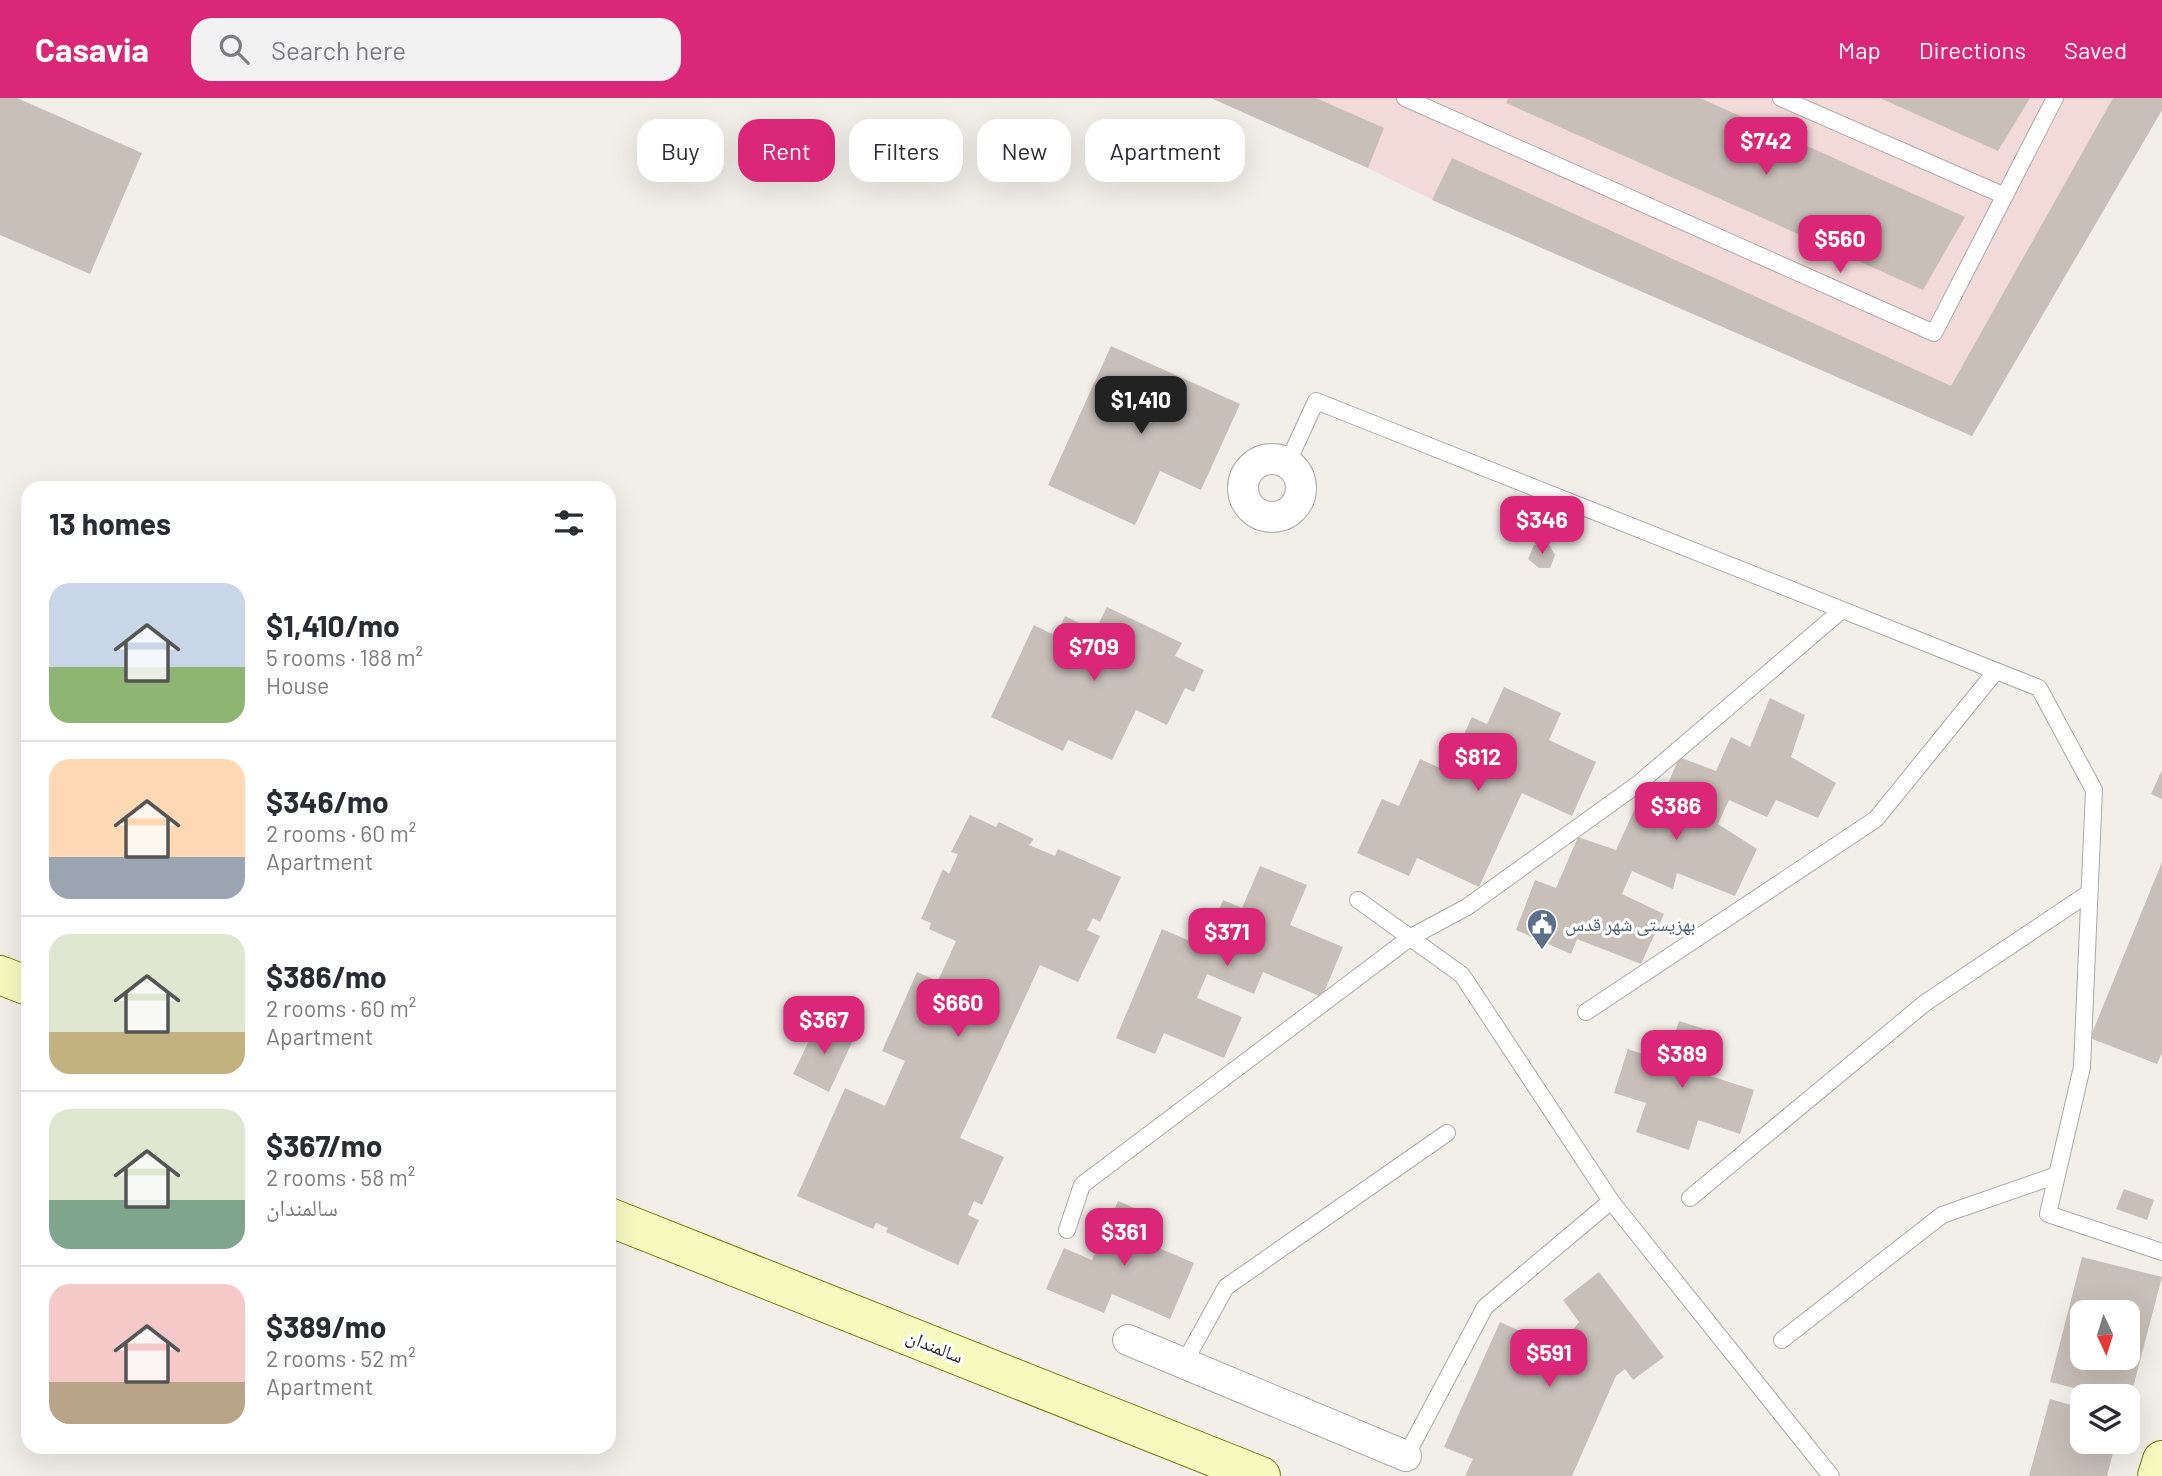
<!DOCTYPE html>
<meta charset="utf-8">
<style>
:root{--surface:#fff;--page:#f2f2f3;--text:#2b2b33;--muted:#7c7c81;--line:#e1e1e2;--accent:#db2777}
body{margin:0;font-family:Barlow,"Noto Naskh Arabic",sans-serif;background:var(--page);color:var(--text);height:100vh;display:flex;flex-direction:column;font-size:26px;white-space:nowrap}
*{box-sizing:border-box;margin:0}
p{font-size:23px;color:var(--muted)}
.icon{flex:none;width:38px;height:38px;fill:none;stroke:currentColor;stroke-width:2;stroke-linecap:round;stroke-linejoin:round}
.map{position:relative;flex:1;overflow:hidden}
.panel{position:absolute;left:21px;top:383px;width:595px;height:973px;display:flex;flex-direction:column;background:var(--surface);border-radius:21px;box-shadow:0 7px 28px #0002}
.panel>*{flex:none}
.banner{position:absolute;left:637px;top:21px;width:665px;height:63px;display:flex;gap:14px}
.needle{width:46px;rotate:176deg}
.fabs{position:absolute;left:2070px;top:1202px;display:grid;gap:14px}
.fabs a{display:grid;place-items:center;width:70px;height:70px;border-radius:14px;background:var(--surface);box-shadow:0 7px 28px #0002;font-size:35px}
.price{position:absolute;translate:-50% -60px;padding:0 16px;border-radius:14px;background:var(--accent);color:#fff;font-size:23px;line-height:46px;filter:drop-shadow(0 2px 4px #0008)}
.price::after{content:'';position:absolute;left:50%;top:42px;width:21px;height:16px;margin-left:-10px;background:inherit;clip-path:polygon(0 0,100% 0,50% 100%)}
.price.selected{background:#222;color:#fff}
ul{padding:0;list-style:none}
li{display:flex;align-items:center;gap:21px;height:175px;padding:0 28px}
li+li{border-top:2px solid var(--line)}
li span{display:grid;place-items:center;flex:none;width:196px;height:140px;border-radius:21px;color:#555}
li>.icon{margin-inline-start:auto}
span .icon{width:84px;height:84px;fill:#fffc;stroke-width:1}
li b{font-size:30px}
h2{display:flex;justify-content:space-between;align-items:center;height:84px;padding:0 28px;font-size:30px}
.tag{padding:0 24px;border-radius:21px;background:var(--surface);box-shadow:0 7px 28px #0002;font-size:24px;line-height:63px}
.tag.selected{background:var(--accent);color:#fff}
header{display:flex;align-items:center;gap:42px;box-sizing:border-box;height:98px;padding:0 35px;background:var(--accent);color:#fff}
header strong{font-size:33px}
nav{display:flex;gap:38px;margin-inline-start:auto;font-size:24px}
.search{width:490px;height:63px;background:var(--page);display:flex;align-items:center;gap:18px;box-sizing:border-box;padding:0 24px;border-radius:21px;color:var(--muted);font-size:26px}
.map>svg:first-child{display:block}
.commercial{fill:#f2dad9}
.building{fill:#c7bfb8;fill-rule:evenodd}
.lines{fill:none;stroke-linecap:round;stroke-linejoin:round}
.lane-casing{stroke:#a9a9a9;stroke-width:18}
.street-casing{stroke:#a9a9a9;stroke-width:32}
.secondary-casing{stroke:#707d05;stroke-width:40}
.lane{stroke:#fff;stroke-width:16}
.street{stroke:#fff;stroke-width:30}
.secondary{stroke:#f7fabf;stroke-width:38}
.labels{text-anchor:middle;stroke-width:6;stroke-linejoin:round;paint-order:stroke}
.service-label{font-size:19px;fill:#4e5e75;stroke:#fff;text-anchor:start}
.street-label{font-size:19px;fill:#222;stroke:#fff}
</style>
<header>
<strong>Casavia</strong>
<div class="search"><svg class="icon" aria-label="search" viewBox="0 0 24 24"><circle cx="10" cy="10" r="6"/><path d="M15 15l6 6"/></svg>Search here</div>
<nav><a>Map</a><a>Directions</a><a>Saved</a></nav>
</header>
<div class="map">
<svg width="2162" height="1378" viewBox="0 0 2162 1378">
<rect width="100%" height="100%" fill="#f2efe9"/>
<path class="commercial" d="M 1211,0 L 2162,0 L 2162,12 L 1972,338 L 1441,106 L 1368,70 Z"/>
<path class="building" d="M 0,0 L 17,0 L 142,55 L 90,176 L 0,137 Z
M 1211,0 L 1316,0 L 1384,30 L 1368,70 Z
M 1508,0 L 1700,0 L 1965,119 L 1923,192 L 1506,5 Z
M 1880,0 L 2030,0 L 1998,53 Z
M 2113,0 L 2162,0 L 2162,12 L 1972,338 L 1432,102 L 1452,60 L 1951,288 Z
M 1111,248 L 1240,306 L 1201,392 L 1160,373 L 1135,427 L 1048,387 Z
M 1548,445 L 1555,457 L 1550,470 L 1539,470 L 1528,461 L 1534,447 Z
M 1107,509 L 1182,545 L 1175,558 L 1204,572 L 1194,594 L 1185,590 L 1167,627 L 1136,612 L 1112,662 L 1068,642 L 1063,653 L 991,619 L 1034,527 L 1056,538 L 1065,518 L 1095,533 Z
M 1504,589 L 1561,615 L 1549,642 L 1596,664 L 1572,718 L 1522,695 L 1479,789 L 1417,760 L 1409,778 L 1357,755 L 1382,701 L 1399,708 L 1420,661 L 1447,673 L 1472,619 L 1487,626 Z
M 1770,600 L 1805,617 L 1791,659 L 1836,685 L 1818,720 L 1776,702 L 1767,719 L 1729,702 L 1718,726 L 1757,751 L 1735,798 L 1677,775 L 1673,791 L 1632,773 L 1622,796 L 1664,816 L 1641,866 L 1577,841 L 1571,856 L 1516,832 L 1535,782 L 1556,790 L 1578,739 L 1616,752 L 1638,704 L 1657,713 L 1679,659 L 1716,673 L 1731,639 L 1750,649 Z
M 2162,672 L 2162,701 L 2151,696 Z
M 970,717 L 996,729 L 999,724 L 1034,741 L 1029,747 L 1055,758 L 1058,751 L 1121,779 L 1100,824 L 1093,820 L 1087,832 L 1100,838 L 1078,884 L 1040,867 L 960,1040 L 1004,1059 L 982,1107 L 974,1103 L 968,1117 L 979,1122 L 958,1167 L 886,1134 L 888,1130 L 876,1125 L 873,1131 L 797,1098 L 845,990 L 885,1008 L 905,963 L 882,953 L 917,874 L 938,883 L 956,843 L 929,831 L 931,825 L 921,821 L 943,771 L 949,776 L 958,756 L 951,754 Z
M 2162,764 L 2162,955 L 2157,966 L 2090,940 Z
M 1260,768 L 1307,787 L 1290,827 L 1343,849 L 1322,899 L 1263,874 L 1254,896 L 1207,876 L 1197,900 L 1242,919 L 1224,960 L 1164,935 L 1155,956 L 1116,940 L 1162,831 L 1204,849 L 1223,802 L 1242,810 Z
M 819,922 L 855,938 L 829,994 L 793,976 Z
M 1679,923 L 1717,935 L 1704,976 L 1754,992 L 1740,1036 L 1698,1022 L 1689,1052 L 1636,1034 L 1646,1005 L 1614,995 L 1628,951 L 1666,964 Z
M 2124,1091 L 2154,1102 L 2147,1122 L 2116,1111 Z
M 1118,1103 L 1155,1119 L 1145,1144 L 1194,1165 L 1170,1221 L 1112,1196 L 1104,1215 L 1046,1191 L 1064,1150 L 1092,1162 Z
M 2082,1159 L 2162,1179 L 2129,1305 L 2128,1298 L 2106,1298 L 2050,1284 ZM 2082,1214 L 2128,1214 L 2128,1260 L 2082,1260 Z
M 1599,1174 L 1664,1259 L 1633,1282 L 1625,1271 L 1616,1278 L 1572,1378 L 1465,1378 L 1473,1361 L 1444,1349 L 1500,1224 L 1558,1250 L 1579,1224 L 1563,1202 Z
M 2050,1301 L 2082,1310 L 2082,1344 L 2116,1344 L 2107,1378 L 2029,1378 Z"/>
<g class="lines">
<g class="lane-casing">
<path id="lane" d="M 1405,0 L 1934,235 L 2055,0
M 1781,0 L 2005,98
M 1287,366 L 1316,303 L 2039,590 L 2094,692 L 2082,969 L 2048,1116 L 2162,1154
M 1358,802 L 1462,877 L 1611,1103 L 1831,1378
M 1586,914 L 1876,721 L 1996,573
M 1690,1100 L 1925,905 L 2089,795
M 1067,1132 L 1082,1087 L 1411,839 L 1467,809 L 1638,686 L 1842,512
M 1782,1242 L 1942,1117 L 2057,1077
M 1184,1265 L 1226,1189 L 1447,1035
M 1406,1358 L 1485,1209 L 1611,1103"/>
</g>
<g class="street-casing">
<path id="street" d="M1243 390a29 29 0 1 1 58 0a29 29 0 1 1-58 0Z
M 1128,1242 L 1406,1358"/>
</g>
<g class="secondary-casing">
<path id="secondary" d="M 0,877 L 28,888
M 609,1119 L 1261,1378
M 2157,1378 L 2162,1362"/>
</g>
<use href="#lane" class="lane"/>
<use href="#street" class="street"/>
<use href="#secondary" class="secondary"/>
</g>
<defs>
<g id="civic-pin" transform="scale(1.575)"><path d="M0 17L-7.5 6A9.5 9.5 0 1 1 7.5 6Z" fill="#5c6f8a" stroke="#fff"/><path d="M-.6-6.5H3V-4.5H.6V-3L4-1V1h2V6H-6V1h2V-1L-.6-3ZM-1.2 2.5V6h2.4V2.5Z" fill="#fff"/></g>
</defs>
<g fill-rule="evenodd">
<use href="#civic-pin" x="1542" y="826"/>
</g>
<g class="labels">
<g class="service-label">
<text x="1565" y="833">بهزیستی شهر قدس</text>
</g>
<g class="street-label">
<text transform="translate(935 1248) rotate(22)" y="7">سالمندان</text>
</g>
</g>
</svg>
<div class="fabs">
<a><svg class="needle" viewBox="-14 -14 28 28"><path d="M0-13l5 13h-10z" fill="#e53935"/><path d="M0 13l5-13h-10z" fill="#7c7c81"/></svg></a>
<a><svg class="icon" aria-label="layers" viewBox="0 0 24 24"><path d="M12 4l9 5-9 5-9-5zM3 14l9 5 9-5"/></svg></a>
</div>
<b class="price" style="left:1766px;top:79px">$742</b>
<b class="price" style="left:1840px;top:177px">$560</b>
<b class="price selected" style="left:1141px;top:338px">$1,410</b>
<b class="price" style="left:1542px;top:458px">$346</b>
<b class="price" style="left:1094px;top:585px">$709</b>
<b class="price" style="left:1478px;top:695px">$812</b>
<b class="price" style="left:1676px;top:744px">$386</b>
<b class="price" style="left:1227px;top:870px">$371</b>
<b class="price" style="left:958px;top:941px">$660</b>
<b class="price" style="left:824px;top:958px">$367</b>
<b class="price" style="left:1682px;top:992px">$389</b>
<b class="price" style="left:1124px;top:1170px">$361</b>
<b class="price" style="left:1549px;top:1291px">$591</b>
<div class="banner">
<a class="tag">Buy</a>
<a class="tag selected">Rent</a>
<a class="tag">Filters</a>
<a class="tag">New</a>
<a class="tag">Apartment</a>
</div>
<section class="panel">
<h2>13 homes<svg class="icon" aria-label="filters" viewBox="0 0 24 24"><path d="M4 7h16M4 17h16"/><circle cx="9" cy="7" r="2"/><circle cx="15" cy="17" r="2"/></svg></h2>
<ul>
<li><span style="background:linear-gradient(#c9d6e8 60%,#8fb573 0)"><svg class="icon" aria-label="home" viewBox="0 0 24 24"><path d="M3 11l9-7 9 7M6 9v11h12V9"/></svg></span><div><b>$1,410/mo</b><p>5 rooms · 188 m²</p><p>House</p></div></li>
<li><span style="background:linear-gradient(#ffd9b3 70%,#9aa5b1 0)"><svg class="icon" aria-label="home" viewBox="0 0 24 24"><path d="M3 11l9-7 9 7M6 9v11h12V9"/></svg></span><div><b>$346/mo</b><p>2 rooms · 60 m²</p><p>Apartment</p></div></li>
<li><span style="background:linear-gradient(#dfe7d0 70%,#c2b280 0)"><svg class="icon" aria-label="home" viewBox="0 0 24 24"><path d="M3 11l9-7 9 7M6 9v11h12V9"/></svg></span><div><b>$386/mo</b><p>2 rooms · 60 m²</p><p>Apartment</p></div></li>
<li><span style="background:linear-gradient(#dfe7d0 65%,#7fa58c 0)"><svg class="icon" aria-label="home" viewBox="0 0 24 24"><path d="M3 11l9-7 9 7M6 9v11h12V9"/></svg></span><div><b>$367/mo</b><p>2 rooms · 58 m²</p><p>سالمندان</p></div></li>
<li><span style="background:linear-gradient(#f6c9c9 70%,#b9a48a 0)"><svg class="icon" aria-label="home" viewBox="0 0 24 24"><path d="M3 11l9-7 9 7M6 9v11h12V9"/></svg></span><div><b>$389/mo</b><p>2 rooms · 52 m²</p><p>Apartment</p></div></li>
</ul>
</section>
</div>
